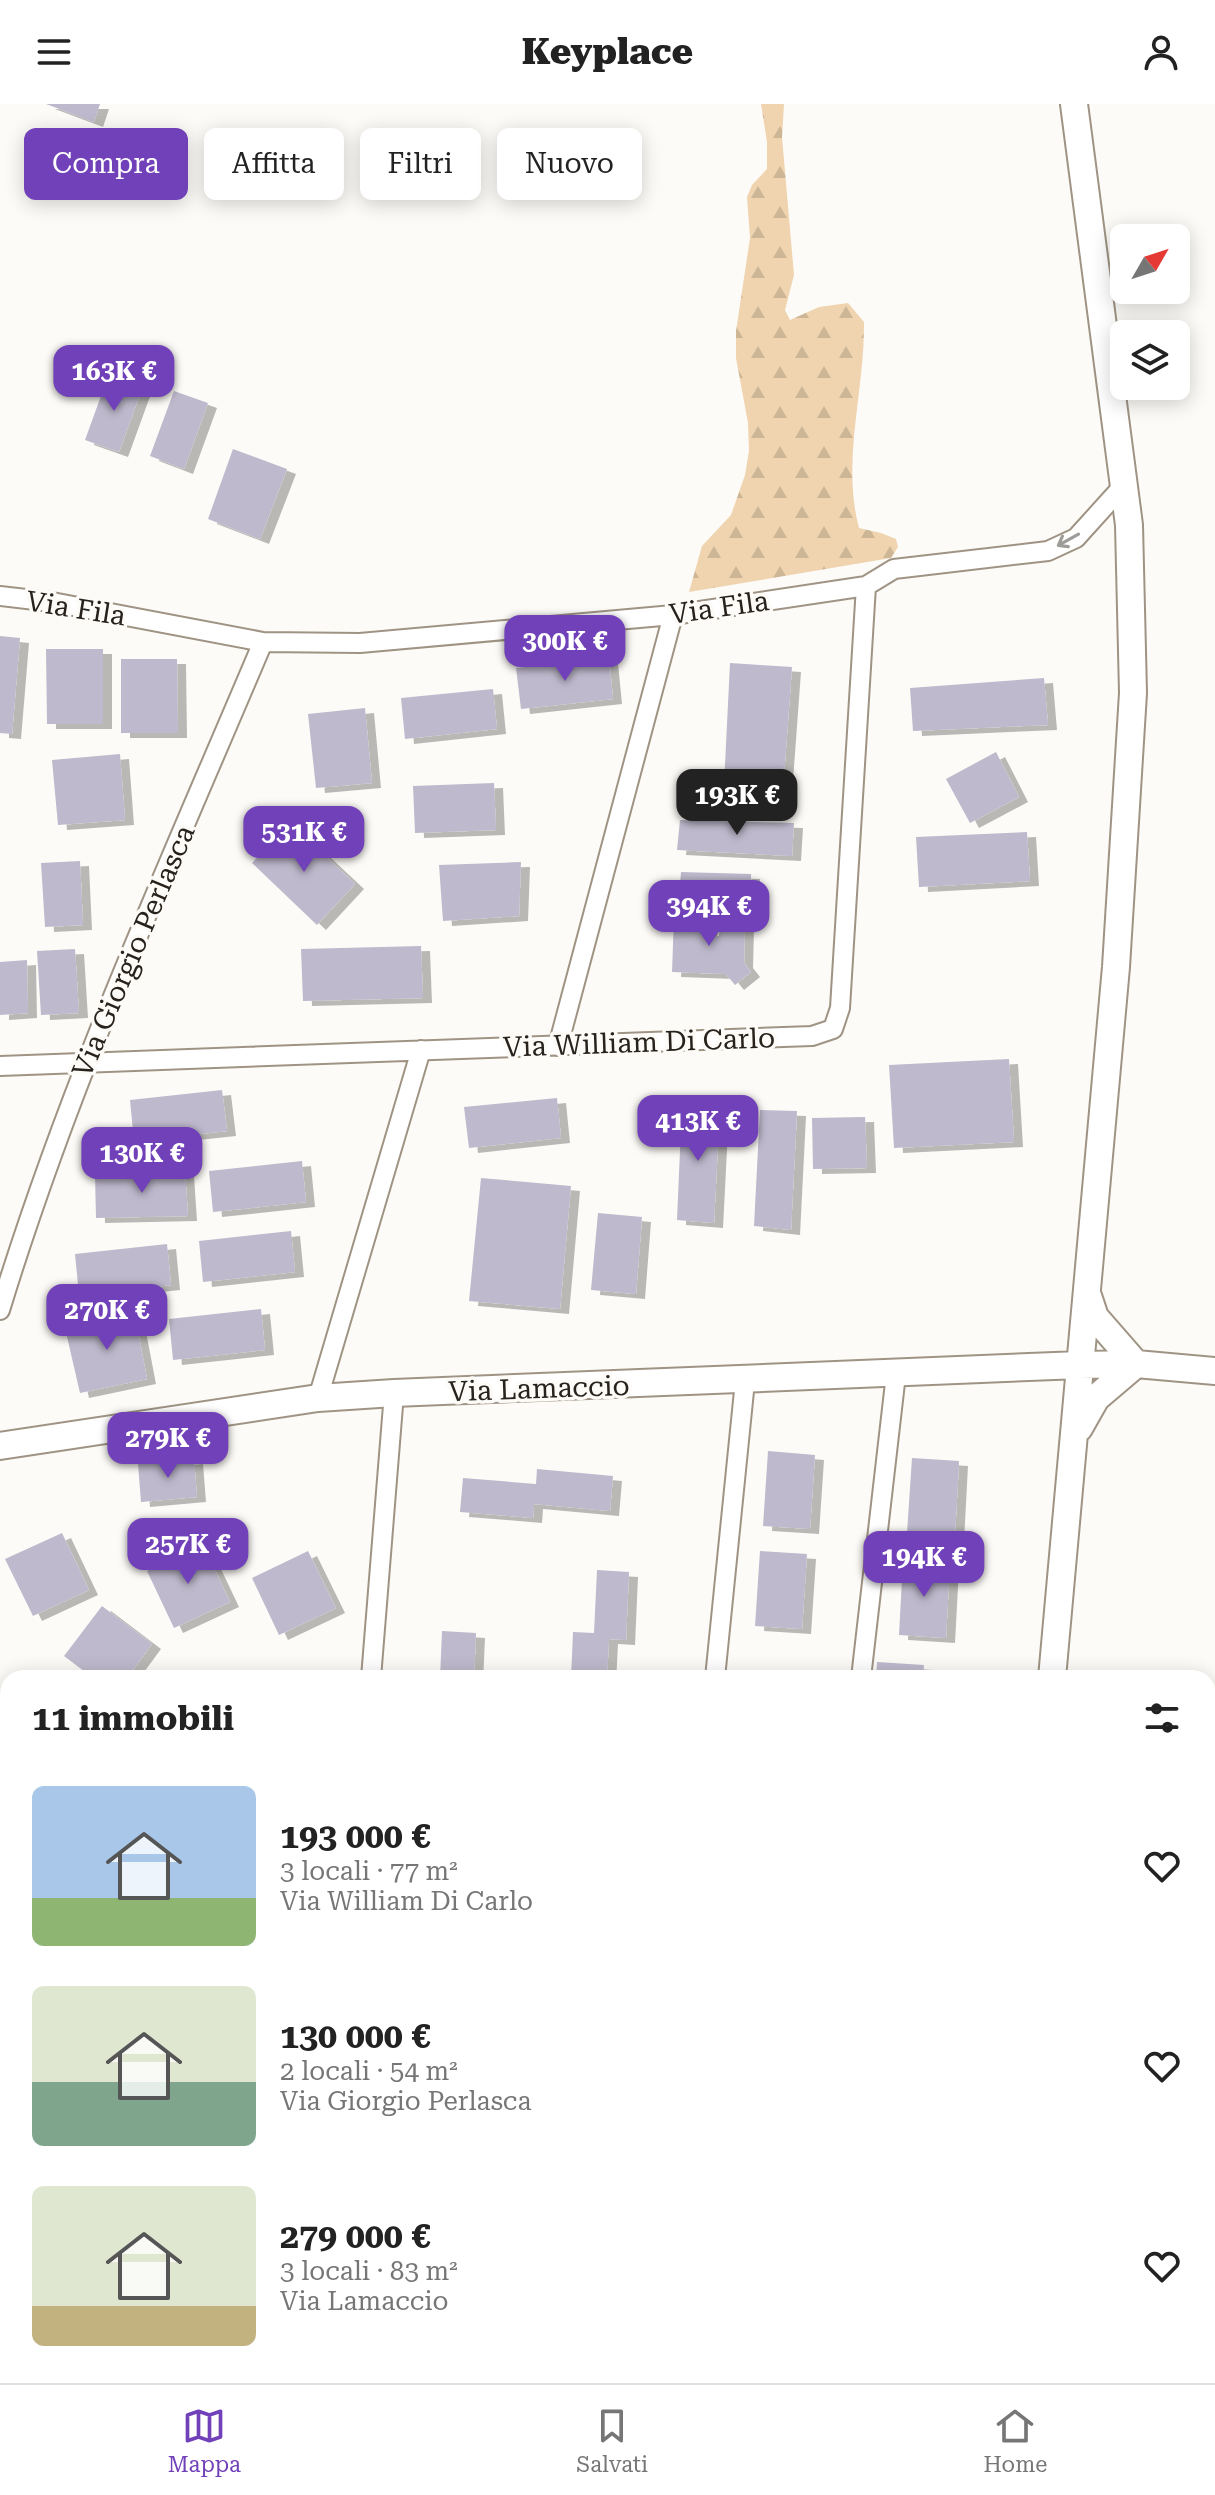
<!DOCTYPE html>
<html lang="it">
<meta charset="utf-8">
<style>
:root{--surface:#fff;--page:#f6f6f6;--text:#222;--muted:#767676;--line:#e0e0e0;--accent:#7141b9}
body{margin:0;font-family:"Roboto Serif",serif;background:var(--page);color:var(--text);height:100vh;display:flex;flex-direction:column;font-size:30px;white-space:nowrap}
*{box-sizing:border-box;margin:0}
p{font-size:26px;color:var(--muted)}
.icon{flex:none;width:44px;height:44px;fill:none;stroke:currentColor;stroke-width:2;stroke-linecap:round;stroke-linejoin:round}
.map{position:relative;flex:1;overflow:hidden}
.details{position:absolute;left:0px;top:1566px;width:1216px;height:714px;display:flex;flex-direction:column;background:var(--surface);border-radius:24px 24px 0 0;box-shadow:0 4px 20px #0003}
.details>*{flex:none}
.hud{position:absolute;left:24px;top:24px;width:800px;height:72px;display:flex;gap:16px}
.needle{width:52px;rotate:51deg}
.tools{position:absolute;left:1110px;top:120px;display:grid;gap:16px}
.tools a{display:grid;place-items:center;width:80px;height:80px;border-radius:12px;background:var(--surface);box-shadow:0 4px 20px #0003;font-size:40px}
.price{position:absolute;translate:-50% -68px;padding:0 18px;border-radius:16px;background:var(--accent);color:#fff;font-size:26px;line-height:52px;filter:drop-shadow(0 2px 4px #0008)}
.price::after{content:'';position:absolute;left:50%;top:48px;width:24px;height:18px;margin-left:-12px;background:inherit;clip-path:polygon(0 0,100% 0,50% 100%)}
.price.on{background:#222;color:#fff}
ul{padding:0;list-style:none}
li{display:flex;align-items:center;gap:24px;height:200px;padding:0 32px}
li span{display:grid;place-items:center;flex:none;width:224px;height:160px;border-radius:12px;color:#555}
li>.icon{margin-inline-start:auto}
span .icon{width:96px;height:96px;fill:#fffc;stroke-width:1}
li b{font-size:34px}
h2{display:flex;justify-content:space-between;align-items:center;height:96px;padding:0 32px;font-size:34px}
.tag{padding:0 28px;border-radius:12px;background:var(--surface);box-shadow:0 4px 20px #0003;font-size:28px;line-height:72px}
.tag.on{background:var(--accent);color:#fff}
header{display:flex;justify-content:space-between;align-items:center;height:104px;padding:0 32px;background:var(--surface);font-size:36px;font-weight:800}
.dock{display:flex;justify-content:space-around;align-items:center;height:112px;border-top:2px solid var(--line);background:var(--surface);font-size:22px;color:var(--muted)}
.dock a{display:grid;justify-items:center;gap:4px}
.dock .on{color:var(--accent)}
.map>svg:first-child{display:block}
.forest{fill:url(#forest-firs)}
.building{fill:#beb9cc;filter:url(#shadow)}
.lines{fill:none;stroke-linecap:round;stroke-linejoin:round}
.street-casing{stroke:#9f9484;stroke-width:22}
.secondary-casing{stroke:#9f9484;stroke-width:30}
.street{stroke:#fff;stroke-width:18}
.secondary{stroke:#fff;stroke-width:26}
.oneway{stroke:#9e9c99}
.labels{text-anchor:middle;stroke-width:7;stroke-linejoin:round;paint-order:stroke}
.street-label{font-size:28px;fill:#27221c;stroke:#fdfbf7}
</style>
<header><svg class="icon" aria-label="menu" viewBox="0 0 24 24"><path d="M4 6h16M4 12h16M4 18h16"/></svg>Keyplace<svg class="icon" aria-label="person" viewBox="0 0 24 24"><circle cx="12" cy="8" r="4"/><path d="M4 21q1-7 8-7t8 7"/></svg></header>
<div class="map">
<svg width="1215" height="2279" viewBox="0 0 1215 2279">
<defs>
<pattern id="forest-firs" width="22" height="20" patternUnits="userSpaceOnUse" patternTransform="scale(2)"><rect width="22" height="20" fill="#efd4af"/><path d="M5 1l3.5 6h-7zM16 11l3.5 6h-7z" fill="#cdb696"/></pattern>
<filter id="shadow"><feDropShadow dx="9" dy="5" stdDeviation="0" flood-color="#0004"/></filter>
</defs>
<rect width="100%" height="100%" fill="#fdfbf7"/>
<path class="forest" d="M 761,0 L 784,0 L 782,33 L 794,171 L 785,206 L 790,216 L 819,203 L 848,199 L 864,218 C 865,287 841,356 859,424 L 881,429 L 896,435 L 898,443 L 891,454 L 689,488 L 702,442 L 731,411 L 745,371 L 749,347 L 748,319 L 736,254 L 736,227 L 750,134 L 747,93 L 752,81 L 767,65 L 767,38 Z"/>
<path class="building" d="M 46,0 L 100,0 L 94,18 Z
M 109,270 L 143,282 L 119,348 L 85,336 Z
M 174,287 L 208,299 L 184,365 L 150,352 Z
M 233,345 L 287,365 L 260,435 L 208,415 Z
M 0,532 L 20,534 L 12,630 L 0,629 Z
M 46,545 L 103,545 L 103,620 L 47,620 Z
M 609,554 L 613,595 L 521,605 L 516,564 Z
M 121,555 L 177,555 L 178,629 L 121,629 Z
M 730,559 L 792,563 L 783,685 L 724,681 Z
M 1044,574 L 1048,621 L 913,627 L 910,584 Z
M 493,585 L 497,625 L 405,635 L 401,594 Z
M 365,604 L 372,679 L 316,684 L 308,610 Z
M 996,648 L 1019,693 L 970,719 L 946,675 Z
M 120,650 L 125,716 L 58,721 L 52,656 Z
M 494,679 L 496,726 L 415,729 L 413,682 Z
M 680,716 L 794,719 L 792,752 L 677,746 Z
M 290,719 L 355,780 L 317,821 L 252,759 Z
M 1027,728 L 1030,777 L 919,783 L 916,733 Z
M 80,757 L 83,821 L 45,823 L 41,759 Z
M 521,758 L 519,812 L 443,817 L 439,761 Z
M 681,768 L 751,770 L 752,809 L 678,805 Z
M 674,812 L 709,813 L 708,832 L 719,832 L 720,818 L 745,819 L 744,859 L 751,868 L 735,881 L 726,870 L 672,868 Z
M 421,842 L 423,894 L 303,897 L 301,845 Z
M 75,845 L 79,909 L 41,911 L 37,847 Z
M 27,856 L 28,909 L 0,911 L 0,858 Z
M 1009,955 L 1014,1038 L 894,1044 L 889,961 Z
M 222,986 L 227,1027 L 134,1037 L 130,996 Z
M 557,994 L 561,1034 L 469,1044 L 464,1003 Z
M 682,1000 L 720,1001 L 714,1119 L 677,1116 Z
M 760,1006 L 797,1007 L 791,1126 L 754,1122 Z
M 865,1013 L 867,1064 L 813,1065 L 812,1014 Z
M 302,1057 L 306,1098 L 213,1108 L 209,1067 Z
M 185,1067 L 188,1112 L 96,1114 L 95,1072 Z
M 481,1074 L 571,1082 L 560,1205 L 469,1197 Z
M 598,1109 L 642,1113 L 636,1190 L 591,1186 Z
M 291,1127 L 295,1168 L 203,1178 L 199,1137 Z
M 167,1140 L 171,1181 L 79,1191 L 75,1150 Z
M 261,1205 L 265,1246 L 173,1256 L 169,1215 Z
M 134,1207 L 147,1275 L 80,1289 L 65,1224 Z
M 768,1347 L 815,1351 L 810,1425 L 763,1422 Z
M 912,1354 L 959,1357 L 955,1432 L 907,1429 Z
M 194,1355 L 197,1393 L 141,1398 L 138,1360 Z
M 537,1365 L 613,1372 L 610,1407 L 534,1400 L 533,1414 L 460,1408 L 463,1374 L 536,1380 Z
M 62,1429 L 89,1486 L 33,1512 L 5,1455 Z
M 203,1441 L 230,1498 L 174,1524 L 147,1467 Z
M 308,1447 L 336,1504 L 279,1531 L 252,1474 Z
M 760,1447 L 807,1450 L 802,1525 L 755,1522 Z
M 903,1456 L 950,1459 L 946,1534 L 899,1531 Z
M 597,1466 L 629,1468 L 626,1536 L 609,1535 L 607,1574 L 571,1574 L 573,1528 L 594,1529 Z
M 102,1502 L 152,1540 L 127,1574 L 93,1574 L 64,1552 Z
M 442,1527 L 476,1529 L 474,1574 L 440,1574 Z
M 877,1558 L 924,1561 L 923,1574 L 876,1574 Z
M 8,1700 L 8,1746 L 0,1730 L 0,1704 Z
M 0,2195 L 8,2196 L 8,2237 L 0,2236 Z
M 25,2272 L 63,2272 L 62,2279 L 24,2279 Z
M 369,2272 L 412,2272 L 411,2279 L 368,2279 Z"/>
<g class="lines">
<g class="street-casing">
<path id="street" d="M 0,492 L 52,498 L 263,538 L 360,539 L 673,511 L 866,482 L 894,465 L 1048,447 L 1076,434 L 1123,382
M 558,942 L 673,511
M 0,962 L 812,932 L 833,925 L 840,904 L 866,482
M 0,1206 C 70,976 170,758 263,538
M 318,1294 L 421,946
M 371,1574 L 394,1289
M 715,1574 L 745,1277
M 861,1574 L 896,1270
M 0,2118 L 8,2118
M 313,2279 L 314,2272
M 609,2279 L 610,2272"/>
</g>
<g class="secondary-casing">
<path id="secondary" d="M 1088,1192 L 1095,1213 L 1136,1260
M 1079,1324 L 1096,1294 L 1136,1260
M 0,1342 L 318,1294 L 394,1289 L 1080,1261 L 1136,1260 L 1215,1267
M 1052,1574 L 1116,863 L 1133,589 L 1129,421 L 1074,0
M 992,2279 L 992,2272"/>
</g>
<use href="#street" class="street"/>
<use href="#secondary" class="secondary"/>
</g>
<defs><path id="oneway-shaft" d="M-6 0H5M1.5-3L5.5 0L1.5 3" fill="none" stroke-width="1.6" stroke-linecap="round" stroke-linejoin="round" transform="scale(2)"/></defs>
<use class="oneway" href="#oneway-shaft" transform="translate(1068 436) rotate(151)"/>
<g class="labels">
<g class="street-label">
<text transform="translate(719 503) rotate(-8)" y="10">Via Fila</text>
<text transform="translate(76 504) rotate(9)" y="10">Via Fila</text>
<text transform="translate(133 847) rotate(-67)" y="10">Via Giorgio Perlasca</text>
<text transform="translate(639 938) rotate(-2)" y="10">Via William Di Carlo</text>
<text transform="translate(539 1284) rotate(-2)" y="10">Via Lamaccio</text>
</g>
</g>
</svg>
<div class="tools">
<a><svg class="needle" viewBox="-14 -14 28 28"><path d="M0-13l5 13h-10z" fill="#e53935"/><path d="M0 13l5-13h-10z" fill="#767676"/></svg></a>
<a><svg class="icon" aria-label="layers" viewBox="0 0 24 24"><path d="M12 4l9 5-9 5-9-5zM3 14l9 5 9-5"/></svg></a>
</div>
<b class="price" style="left:114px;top:309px">163K €</b>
<b class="price" style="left:565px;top:579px">300K €</b>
<b class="price on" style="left:737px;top:733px">193K €</b>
<b class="price" style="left:304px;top:770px">531K €</b>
<b class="price" style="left:709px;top:844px">394K €</b>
<b class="price" style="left:698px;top:1059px">413K €</b>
<b class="price" style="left:142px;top:1091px">130K €</b>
<b class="price" style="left:107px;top:1248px">270K €</b>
<b class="price" style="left:168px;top:1376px">279K €</b>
<b class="price" style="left:188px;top:1482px">257K €</b>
<b class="price" style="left:924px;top:1495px">194K €</b>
<div class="hud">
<a class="tag on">Compra</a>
<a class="tag">Affitta</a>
<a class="tag">Filtri</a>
<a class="tag">Nuovo</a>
</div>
<section class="details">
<h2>11 immobili<svg class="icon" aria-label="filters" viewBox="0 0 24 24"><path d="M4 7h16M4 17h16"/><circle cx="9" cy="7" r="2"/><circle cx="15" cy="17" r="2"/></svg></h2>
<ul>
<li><span style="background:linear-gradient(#a9c7e8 70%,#8fb573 0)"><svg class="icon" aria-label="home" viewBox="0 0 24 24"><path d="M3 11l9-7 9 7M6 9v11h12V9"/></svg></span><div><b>193 000 €</b><p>3 locali · 77 m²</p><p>Via William Di Carlo</p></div><svg class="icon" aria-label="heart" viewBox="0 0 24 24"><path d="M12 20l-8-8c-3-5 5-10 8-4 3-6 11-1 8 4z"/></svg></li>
<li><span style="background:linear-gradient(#dfe7d0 60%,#7fa58c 0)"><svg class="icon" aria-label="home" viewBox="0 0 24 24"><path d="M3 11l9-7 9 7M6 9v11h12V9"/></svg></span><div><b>130 000 €</b><p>2 locali · 54 m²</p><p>Via Giorgio Perlasca</p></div><svg class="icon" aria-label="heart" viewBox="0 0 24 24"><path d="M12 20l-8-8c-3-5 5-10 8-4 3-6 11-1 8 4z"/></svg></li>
<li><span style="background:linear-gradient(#dfe7d0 75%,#c2b280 0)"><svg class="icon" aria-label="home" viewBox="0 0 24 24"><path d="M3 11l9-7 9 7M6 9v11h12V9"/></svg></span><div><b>279 000 €</b><p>3 locali · 83 m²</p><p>Via Lamaccio</p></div><svg class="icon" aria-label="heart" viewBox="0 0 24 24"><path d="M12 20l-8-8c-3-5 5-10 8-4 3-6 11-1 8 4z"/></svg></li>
</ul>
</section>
</div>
<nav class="dock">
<a class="on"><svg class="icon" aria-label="map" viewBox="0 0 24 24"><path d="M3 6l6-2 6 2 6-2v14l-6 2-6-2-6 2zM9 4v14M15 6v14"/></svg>Mappa</a>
<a><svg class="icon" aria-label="saved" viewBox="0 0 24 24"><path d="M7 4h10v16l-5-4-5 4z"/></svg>Salvati</a>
<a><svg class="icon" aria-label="home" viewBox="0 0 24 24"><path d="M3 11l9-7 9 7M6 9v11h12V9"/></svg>Home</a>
</nav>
